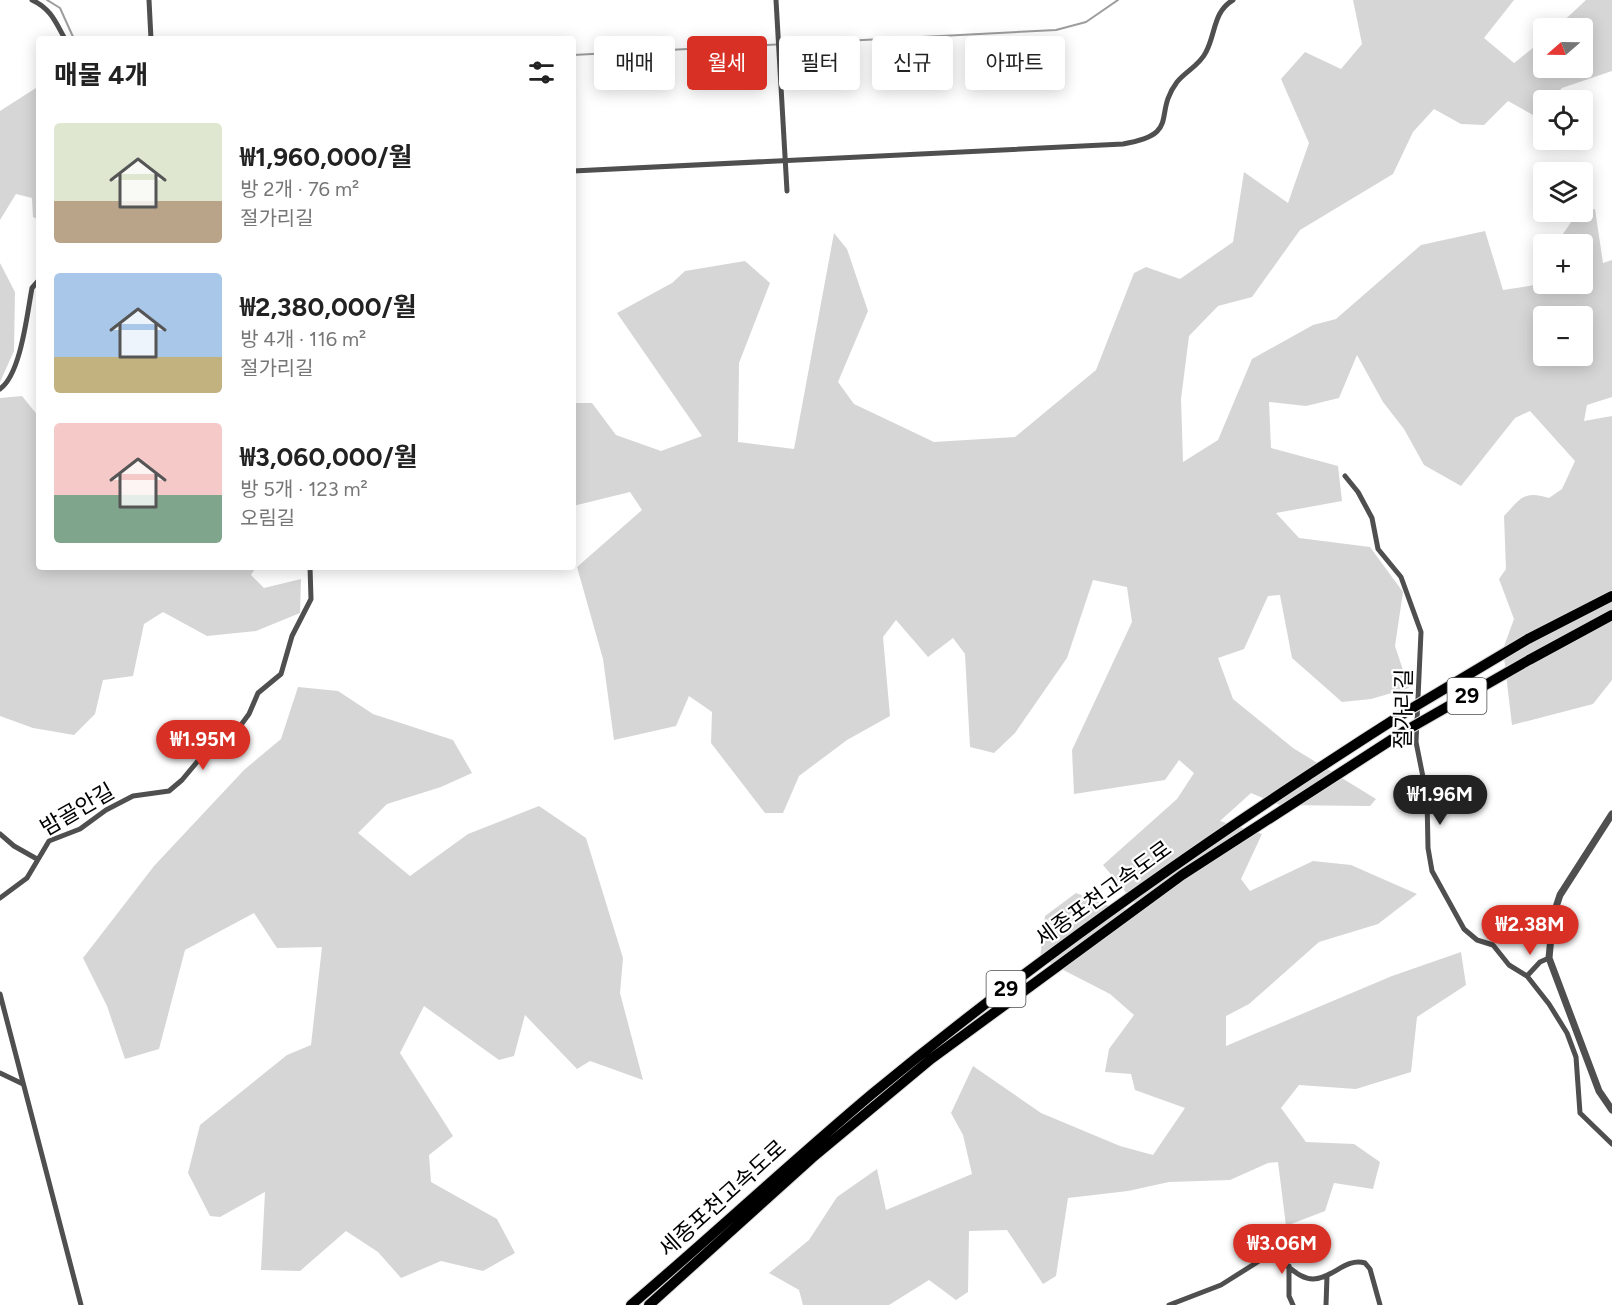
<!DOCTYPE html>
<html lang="ko">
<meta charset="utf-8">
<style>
:root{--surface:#fff;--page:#f2f2f2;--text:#222;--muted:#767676;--accent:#d93025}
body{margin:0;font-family:Figtree,"Noto Sans KR",sans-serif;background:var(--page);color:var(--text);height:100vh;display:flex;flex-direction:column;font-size:22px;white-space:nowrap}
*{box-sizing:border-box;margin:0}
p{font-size:20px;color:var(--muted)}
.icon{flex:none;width:33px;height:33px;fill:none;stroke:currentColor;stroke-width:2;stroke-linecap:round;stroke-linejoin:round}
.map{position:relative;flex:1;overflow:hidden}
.sheet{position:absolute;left:36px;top:36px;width:540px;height:534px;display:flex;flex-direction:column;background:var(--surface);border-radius:6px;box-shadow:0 3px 15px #0003}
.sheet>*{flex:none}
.hud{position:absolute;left:594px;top:36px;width:570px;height:54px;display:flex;gap:12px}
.needle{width:39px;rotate:250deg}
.fabs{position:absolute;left:1533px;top:18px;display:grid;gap:12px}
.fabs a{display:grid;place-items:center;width:60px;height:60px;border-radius:6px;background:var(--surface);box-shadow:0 3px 15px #0003;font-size:30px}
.price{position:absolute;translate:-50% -51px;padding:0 14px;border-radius:21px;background:var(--accent);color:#fff;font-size:20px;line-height:39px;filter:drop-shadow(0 2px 3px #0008)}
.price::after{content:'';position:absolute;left:50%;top:36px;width:18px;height:14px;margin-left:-9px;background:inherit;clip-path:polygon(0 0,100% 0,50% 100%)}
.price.current{background:#222;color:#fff}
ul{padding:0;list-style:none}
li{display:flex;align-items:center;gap:18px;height:150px;padding:0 18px}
li span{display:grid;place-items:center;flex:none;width:168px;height:120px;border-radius:6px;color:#555}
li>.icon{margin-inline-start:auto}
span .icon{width:72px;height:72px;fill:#fffc;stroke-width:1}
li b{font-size:26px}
h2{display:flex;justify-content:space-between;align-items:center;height:72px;padding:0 18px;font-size:26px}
.pill{padding:0 21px;border-radius:6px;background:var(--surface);box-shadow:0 3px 15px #0003;font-size:21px;line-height:54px}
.pill.current{background:var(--accent);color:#fff}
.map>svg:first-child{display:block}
.green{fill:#d6d6d6;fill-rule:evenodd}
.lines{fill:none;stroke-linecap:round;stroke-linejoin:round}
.stream{stroke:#9d9d9d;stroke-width:2}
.motorway-casing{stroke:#dbdbdb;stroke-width:12}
.minor{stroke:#4f4f4f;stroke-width:5}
.tertiary{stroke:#4f4f4f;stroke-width:7}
.motorway{stroke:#000;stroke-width:10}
.motorway-bridge-casing{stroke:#dbdbdb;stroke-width:12;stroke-linecap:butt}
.motorway-bridge{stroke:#000;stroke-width:10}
.labels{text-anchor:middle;stroke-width:4.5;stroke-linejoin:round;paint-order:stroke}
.shield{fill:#fff;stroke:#4c4c4c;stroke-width:1.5}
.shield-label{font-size:21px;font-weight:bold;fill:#000}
.street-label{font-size:22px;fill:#000;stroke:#fff}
</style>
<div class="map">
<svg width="1612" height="1305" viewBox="0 0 1612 1305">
<rect width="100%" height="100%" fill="#fff"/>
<path class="green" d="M 1353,0 L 1514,0 L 1484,38 L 1514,63 L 1543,40 L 1544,68 L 1582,68 L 1582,28 L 1556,28 L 1586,0 L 1612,0 L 1612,71 L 1562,88 L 1550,100 L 1544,100 L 1543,107 L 1535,116 L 1508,101 L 1484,125 L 1461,124 L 1434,109 L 1413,132 L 1393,174 L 1300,230 L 1252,297 L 1218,306 L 1189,336 L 1181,399 L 1183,462 L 1218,440 L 1252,359 L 1313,325 L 1336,319 L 1421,245 L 1485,231 L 1503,290 L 1535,285 L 1543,268 L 1544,284 L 1582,284 L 1582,244 L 1556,244 L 1578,212 L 1595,209 L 1603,263 L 1612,260 L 1612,397 L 1587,405 L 1584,421 L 1612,416 L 1612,680 L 1593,704 L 1512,725 L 1503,649 L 1514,619 L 1499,579 L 1506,569 L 1504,516 C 1521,498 1524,490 1549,498 L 1562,489 L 1575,461 L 1530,411 L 1515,418 L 1461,486 L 1424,465 L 1404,429 L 1383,402 L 1357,355 L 1339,398 L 1306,406 L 1269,402 L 1271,448 L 1338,466 L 1342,501 L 1276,513 L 1299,538 L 1370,547 L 1403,592 L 1395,646 L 1409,688 L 1371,699 L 1342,702 L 1292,658 L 1280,595 L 1268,596 L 1244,649 L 1218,658 L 1233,699 L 1293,748 L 1376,799 L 1370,806 L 1280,805 L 1251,793 L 1220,821 L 1262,834 L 1241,879 L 1250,891 L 1313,861 L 1351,865 L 1417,894 L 1378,924 L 1319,942 L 1249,1004 L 1226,1016 L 1226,1046 L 1392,976 L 1461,952 L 1466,985 L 1417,1017 L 1411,1072 L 1356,1089 L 1299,1085 L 1281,1108 L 1306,1142 L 1354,1144 L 1380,1162 L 1373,1189 L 1334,1183 L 1325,1211 L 1286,1226 L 1278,1162 L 1268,1163 L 1230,1180 L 1169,1182 L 1128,1191 L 1068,1198 L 1056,1276 L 1043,1284 L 1007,1230 L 969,1231 L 968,1292 L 956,1300 L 929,1280 L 889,1305 L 803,1305 L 799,1290 L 769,1273 L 809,1240 L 837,1197 L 877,1169 L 886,1210 L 972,1174 L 963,1135 L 951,1113 L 973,1066 L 1041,1113 L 1120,1146 L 1153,1155 L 1185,1108 L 1135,1090 L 1131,1074 L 1105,1072 L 1109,1049 L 1134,1015 L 1110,994 L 1040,958 L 1045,916 L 1076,893 L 1114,908 L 1140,909 L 1103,865 L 1177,799 L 1194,773 L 1179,760 L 1165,780 L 1074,794 L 1072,750 L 1132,622 L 1127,587 L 1093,580 L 1067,658 L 1015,733 L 994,753 L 970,747 L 965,654 L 953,638 L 928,657 L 896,620 L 883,637 L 890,716 L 847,740 L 799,776 L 783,813 L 765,813 L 711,743 L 712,712 L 689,696 L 676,726 L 614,740 L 603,659 L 577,567 L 642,510 L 630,492 L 573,506 L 573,403 L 592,403 L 616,435 L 661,451 L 702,436 L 617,313 L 672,283 L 685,271 L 745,261 L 770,283 L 739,363 L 738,442 L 794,449 L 834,233 L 847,249 L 868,311 L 838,382 L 854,404 L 934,442 L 1015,437 L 1096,370 L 1134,273 L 1146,267 L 1180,279 L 1233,242 L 1244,172 L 1288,203 L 1309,143 L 1281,79 L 1305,52 L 1341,69 L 1362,44 ZM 1544,316 L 1582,316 L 1582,356 L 1544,356 Z
M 39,86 L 39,220 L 33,217 L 32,198 L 16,194 L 0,220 L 0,111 Z
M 0,263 L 15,292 L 14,351 L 0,382 Z
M 22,396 L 39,417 L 39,567 L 256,567 L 251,575 L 264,588 L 301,579 L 300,613 L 256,631 L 207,636 L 163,612 L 144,624 L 133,676 L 103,680 L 95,714 L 74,735 L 33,728 L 0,716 L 0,398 Z
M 298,687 L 338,691 L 373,714 L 453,740 L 472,773 L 441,787 L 387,804 L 358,833 L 410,876 L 468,834 L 539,806 L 586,838 L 623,958 L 620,993 L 643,1080 L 590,1061 L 577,1069 L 525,1015 L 514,1056 L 499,1060 L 424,1006 L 400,1053 L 453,1136 L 429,1155 L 431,1182 L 497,1219 L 515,1253 L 483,1271 L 441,1261 L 401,1278 L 378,1252 L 346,1231 L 300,1271 L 261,1270 L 265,1192 L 220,1217 L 210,1216 L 188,1173 L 200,1125 L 287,1055 L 311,1045 L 322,947 L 277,948 L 254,913 L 185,950 L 159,1049 L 125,1059 L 107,1006 L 83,958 L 154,866 L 244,770 L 281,739 Z"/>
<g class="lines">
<path class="stream" d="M 47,0 L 60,8 L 74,39
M 573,55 L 1056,30 L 1086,22 L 1118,0"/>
<g class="motorway-casing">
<path id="motorway" d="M 1528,639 L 1612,596
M 1529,660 L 1612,615
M 631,1305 C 712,1236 790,1163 872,1094 C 1042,954 1223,828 1409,710
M 649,1305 L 812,1158 L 931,1059 L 1182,875 L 1405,731"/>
</g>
<path class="minor" d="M 32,0 C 51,9 55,21 65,39
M 149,0 L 151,39
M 776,0 L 787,191
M 573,171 L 1123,144 C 1182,134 1152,115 1177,82 C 1186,71 1200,65 1206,52 C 1216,33 1213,12 1233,0
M 0,389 C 21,374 27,314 32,288 L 39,280
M 1345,476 L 1358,492 L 1372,518 L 1378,549 L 1401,577 L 1421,632 L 1416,742 L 1427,797 L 1428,848 L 1432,871 L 1464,929 L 1477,940 L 1493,945 L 1509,965 L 1527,976 L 1549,1004 L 1567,1033 L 1576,1057 L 1580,1113 L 1612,1144
M 0,834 L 14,846 L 37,859
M 0,898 L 27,878 L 49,841 L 80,829 L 106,810 L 133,796 L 169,791 L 182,780 L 202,756 L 235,733 L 249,714 L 258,693 L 281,674 L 292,636 L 311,599 L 310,567
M 1527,976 L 1540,962 L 1549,958
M 0,994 L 81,1305
M 0,1073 L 23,1084
M 1289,1266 L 1289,1296 L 1293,1305
M 1169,1305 L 1221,1285 L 1267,1256 C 1285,1259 1296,1279 1313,1279 C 1332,1279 1346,1257 1365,1263 L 1370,1269 L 1380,1305
M 1326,1305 L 1327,1276"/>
<path class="tertiary" d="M 1612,814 L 1560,895 L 1553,916 L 1549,958 L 1599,1091 L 1612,1110"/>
<use href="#motorway" class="motorway"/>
<g class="motorway-bridge-casing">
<path id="motorway-bridge" d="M 1409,710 L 1528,639
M 1405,731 L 1529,660"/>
</g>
<use href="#motorway-bridge" class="motorway-bridge"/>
</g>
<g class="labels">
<g class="shield">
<rect x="1447.5" y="678" width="39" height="36" rx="4.5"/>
<rect x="986.5" y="971" width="39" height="36" rx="4.5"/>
</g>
<g class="shield-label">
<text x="1467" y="703">29</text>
<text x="1006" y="996">29</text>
</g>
<g class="street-label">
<text transform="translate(1403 709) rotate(-89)" y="8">절가리길</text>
<text transform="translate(77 809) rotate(-30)" y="8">밤골안길</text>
<text transform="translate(1103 893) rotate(-36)" y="8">세종포천고속도로</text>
<text transform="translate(722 1198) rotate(-42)" y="8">세종포천고속도로</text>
</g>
</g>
</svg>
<div class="fabs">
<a><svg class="needle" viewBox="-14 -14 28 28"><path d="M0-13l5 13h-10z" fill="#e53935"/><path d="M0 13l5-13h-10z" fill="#767676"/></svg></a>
<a><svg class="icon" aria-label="locate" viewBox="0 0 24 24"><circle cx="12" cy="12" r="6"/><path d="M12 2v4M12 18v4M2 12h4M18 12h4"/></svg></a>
<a><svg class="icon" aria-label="layers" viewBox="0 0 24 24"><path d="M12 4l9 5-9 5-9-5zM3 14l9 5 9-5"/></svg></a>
<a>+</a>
<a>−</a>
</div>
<b class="price" style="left:203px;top:771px">₩1.95M</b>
<b class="price current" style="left:1440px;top:826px">₩1.96M</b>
<b class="price" style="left:1530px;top:956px">₩2.38M</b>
<b class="price" style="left:1282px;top:1275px">₩3.06M</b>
<div class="hud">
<a class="pill">매매</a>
<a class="pill current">월세</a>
<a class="pill">필터</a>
<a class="pill">신규</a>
<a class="pill">아파트</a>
</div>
<section class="sheet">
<h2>매물 4개<svg class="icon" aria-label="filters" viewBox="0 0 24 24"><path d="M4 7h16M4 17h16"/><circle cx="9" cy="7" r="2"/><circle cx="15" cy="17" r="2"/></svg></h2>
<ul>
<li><span style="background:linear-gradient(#dfe7d0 65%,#b9a48a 0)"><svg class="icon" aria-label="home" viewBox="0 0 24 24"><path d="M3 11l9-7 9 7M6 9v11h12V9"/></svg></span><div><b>₩1,960,000/월</b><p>방 2개 · 76 m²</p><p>절가리길</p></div></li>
<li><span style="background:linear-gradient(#a9c7e8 70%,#c2b280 0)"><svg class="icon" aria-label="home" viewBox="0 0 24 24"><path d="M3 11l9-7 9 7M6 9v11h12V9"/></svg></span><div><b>₩2,380,000/월</b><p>방 4개 · 116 m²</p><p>절가리길</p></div></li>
<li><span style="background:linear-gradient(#f6c9c9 60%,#7fa58c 0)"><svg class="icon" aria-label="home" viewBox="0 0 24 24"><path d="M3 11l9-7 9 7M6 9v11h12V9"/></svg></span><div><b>₩3,060,000/월</b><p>방 5개 · 123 m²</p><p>오림길</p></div></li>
</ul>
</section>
</div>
